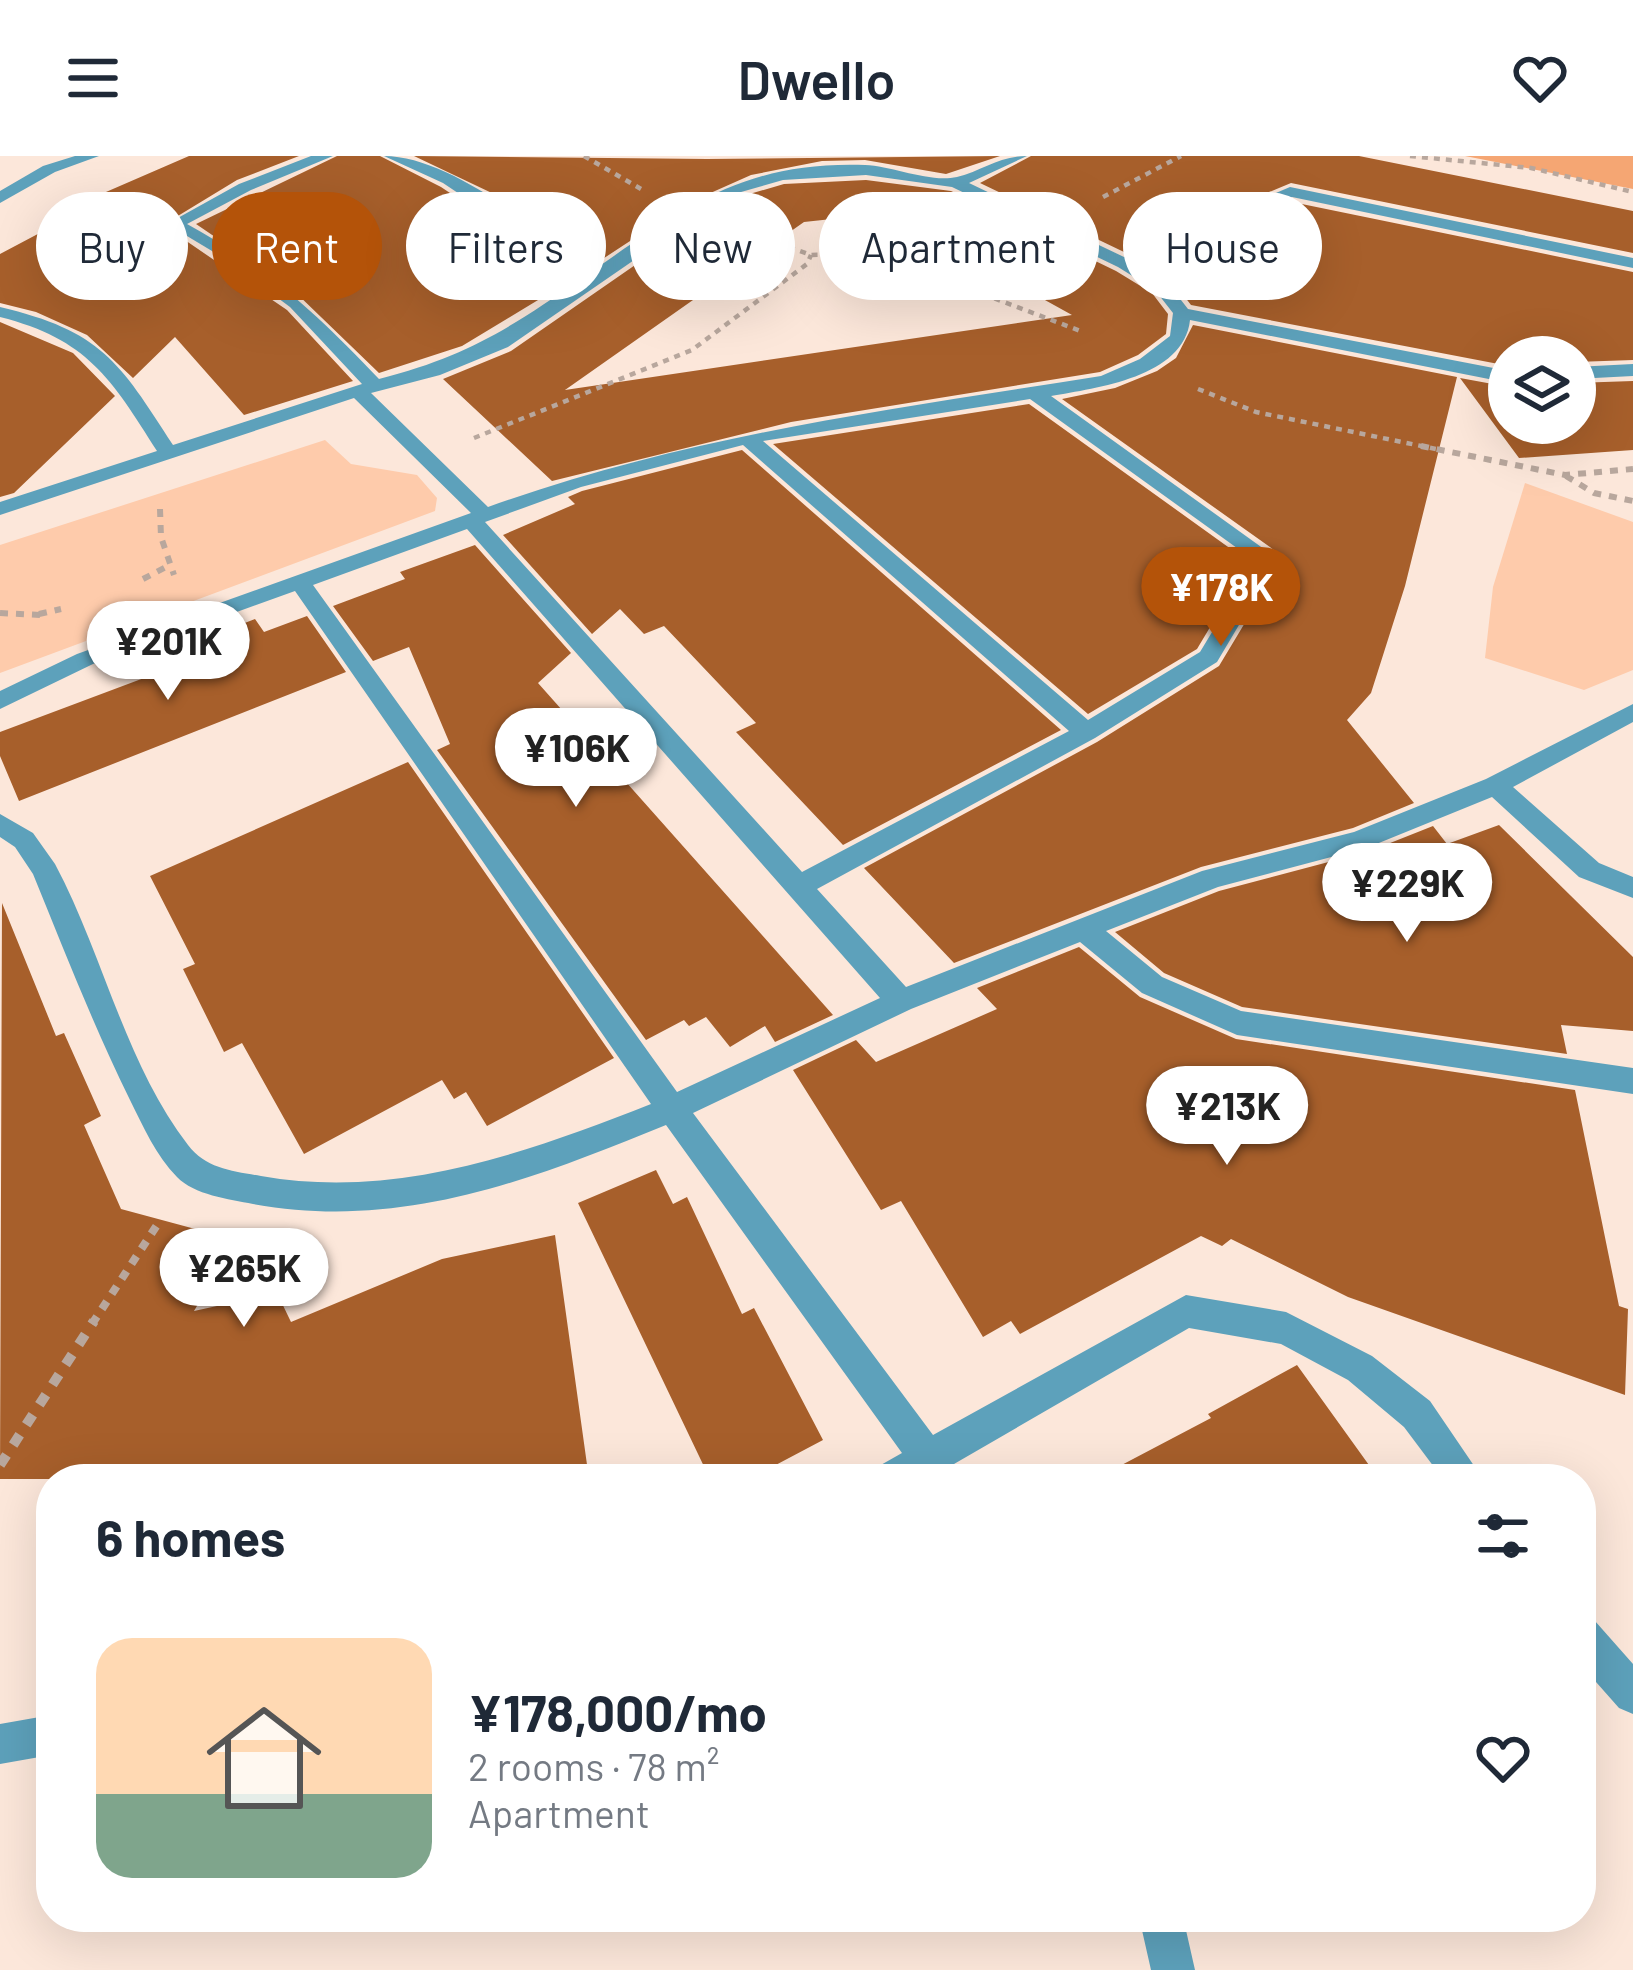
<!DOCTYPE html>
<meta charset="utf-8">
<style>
:root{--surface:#fff;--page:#f2f2f3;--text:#1f2937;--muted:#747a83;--accent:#b45309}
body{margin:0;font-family:Barlow,sans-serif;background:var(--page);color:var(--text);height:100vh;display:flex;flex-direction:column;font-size:45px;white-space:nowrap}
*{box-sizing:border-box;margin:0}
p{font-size:39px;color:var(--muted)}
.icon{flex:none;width:66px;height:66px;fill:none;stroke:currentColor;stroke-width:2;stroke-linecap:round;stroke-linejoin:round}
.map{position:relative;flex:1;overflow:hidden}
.side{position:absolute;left:36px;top:1308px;width:1560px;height:468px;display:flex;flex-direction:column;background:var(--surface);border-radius:48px;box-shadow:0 12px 48px #0002}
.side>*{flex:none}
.hud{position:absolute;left:36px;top:36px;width:1563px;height:108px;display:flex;gap:24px}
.tools{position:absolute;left:1488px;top:180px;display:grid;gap:24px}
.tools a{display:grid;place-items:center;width:108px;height:108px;border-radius:50%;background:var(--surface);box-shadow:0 12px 48px #0002;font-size:60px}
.price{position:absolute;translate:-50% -102px;padding:0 27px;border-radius:42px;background:#fff;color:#222;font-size:39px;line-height:78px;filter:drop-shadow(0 3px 6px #0008)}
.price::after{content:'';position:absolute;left:50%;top:72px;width:36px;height:27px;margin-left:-18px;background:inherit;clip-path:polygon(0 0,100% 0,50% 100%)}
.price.on{background:var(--accent);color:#fff}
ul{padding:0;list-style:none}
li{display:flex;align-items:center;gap:36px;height:300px;padding:0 60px}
li span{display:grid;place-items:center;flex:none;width:336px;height:240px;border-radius:36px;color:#555}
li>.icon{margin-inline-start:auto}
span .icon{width:144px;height:144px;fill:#fffc;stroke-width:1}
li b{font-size:51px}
h2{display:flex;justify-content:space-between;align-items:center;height:144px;padding:0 60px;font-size:51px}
.tag{padding:0 42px;border-radius:54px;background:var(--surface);box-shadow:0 12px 48px #0002;font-size:42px;line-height:108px}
.tag.on{background:var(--accent);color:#fff}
header{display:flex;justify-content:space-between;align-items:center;height:156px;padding:0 60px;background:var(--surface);font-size:54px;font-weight:600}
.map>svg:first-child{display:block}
.green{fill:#fecbab}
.forest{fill:#f5a673}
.building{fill:#a75f2b;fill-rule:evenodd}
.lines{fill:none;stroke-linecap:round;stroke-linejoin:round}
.path-far3{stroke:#b8a79d;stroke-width:4.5;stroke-dasharray:6 6;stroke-linecap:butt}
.path-far2{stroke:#b8a79d;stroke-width:6;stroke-dasharray:8 8;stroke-linecap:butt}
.path-far1{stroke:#b8a79d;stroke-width:8;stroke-dasharray:9 9;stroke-linecap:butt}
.path{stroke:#b8a79d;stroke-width:10;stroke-dasharray:12 12;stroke-linecap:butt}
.street{fill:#5da1bb;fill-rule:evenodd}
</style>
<header><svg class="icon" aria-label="menu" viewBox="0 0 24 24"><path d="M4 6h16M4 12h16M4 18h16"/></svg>Dwello<svg class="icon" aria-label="heart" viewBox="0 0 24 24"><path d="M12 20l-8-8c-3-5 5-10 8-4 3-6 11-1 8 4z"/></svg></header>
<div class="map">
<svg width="1633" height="1814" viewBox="0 0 1633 1814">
<rect width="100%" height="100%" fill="#fce7da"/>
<path class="green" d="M 325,284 L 351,308 L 417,319 L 437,342 L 435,355 L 0,517 L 0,389 Z
M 1525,327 L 1633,366 L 1633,514 L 1584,534 L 1485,502 L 1493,431 Z"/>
<path class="forest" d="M 1465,0 L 1633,0 L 1633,33 Z"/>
<path class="building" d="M 189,0 L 299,0 L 237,24 L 163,69 L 287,154 L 353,225 L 244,259 L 175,181 L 133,222 L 87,179 L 36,156 L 0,147 L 0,98 L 85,53 L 76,49 Z
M 337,0 L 380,0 L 441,31 L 576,121 L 462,190 L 379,217 L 293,134 L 196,68 Z
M 414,0 L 707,3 L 1000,0 L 946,18 L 865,4 L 822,5 L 751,19 L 688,47 L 595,108 L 496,39 Z
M 1031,0 L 1359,0 L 1633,55 L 1633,97 L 1291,27 L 1124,96 L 980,27 Z
M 866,24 L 951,35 L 1116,115 L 1152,137 L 1168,158 L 1166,178 L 1138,199 L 1100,216 L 791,266 L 552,325 L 443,223 L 511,195 L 729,44 L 784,28 ZM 869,59 L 902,65 L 1072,159 L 565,234 L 804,66 Z
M 1292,46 L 1633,116 L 1633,204 L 1575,206 L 1575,201 L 1509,201 L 1509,210 L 1191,149 L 1171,123 L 1147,109 Z
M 0,166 L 73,197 L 115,240 L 14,337 L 0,341 Z
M 1193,169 L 1457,221 L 1405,430 L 1371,537 L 1347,564 L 1414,647 L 1353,672 L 1201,711 L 954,807 L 864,712 L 1097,586 L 1219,510 L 1282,405 L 1281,399 L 1062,243 L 1115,232 L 1157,215 L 1176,202 Z
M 1460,222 L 1509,231 L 1509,267 L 1575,267 L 1575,227 L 1633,225 L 1633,294 L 1519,302 Z
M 1029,248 L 1249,406 L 1197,493 L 1088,558 L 773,288 Z
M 742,294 L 1061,574 L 843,689 L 736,576 L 756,567 L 664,470 L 644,478 L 620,453 L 592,478 L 503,379 L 575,348 L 568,341 L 582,335 Z
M 475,389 L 571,497 L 538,527 L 833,859 L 775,886 L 765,870 L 730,891 L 706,861 L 689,870 L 684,864 L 646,884 L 437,594 L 450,588 L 409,491 L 373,505 L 333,450 L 405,423 L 400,416 Z
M 307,460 L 346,516 L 19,645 L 0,600 L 0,576 L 184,507 L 175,494 L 255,463 L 264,476 Z
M 408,606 L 614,902 L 487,970 L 466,936 L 454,943 L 442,924 L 304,998 L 242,887 L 224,896 L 183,813 L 195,808 L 150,720 Z
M 1499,669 L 1633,801 L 1633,875 L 1561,869 L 1567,898 L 1242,851 L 1164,817 L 1115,776 L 1219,735 L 1370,695 L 1433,670 L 1447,688 Z
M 2,747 L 56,880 L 64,877 L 101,960 L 84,969 L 121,1053 L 236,1084 L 194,1155 L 277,1137 L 291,1166 L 442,1103 L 555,1079 L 589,1323 L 0,1323 Z
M 1079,791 L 1140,841 L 1236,883 L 1575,934 L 1619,1150 L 1628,1153 L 1625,1239 L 1348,1141 L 1231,1083 L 1222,1090 L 1201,1080 L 1020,1178 L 1011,1165 L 983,1181 L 901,1045 L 881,1054 L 793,914 L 856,884 L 876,906 L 997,853 L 977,832 Z
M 656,1014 L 673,1048 L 687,1041 L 742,1158 L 754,1152 L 823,1284 L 749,1323 L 710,1323 L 578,1047 Z
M 1297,1209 L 1379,1323 L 1095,1323 L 1211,1262 L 1208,1258 Z"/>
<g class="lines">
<path class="path-far3" d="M 584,0 L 641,33
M 1410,0 L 1531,12 L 1633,36
M 1103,41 L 1181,0
M 755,79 L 811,99 L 878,97 L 931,109 L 977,90
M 931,109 L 975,135 L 1083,176
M 1198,233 L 1256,256 L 1436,293
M 474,282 L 692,194 L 807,108 L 811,99"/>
<path class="path-far2" d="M 1421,290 L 1565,319 L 1633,313
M 1566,320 L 1594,337 L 1633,345
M 160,353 L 161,381 L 174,419
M 143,423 L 168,410
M 0,457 L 40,459
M 39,458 L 61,453"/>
<path class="path-far1" d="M 92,1168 L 161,1063"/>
<path class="path" d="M 0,1309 L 94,1165"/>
<path class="street" d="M 75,0 L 99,0 L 55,16 L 0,47 L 0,35 L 43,10 Z
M 311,0 L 333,0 L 251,34 L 187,68 C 269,113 316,157 379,223 C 468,200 510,172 584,121 L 443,27 L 384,0 C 451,0 539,76 595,113 C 688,49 746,5 865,9 C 893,10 929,27 957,21 C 982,15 999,0 1027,0 L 969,27 L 1124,101 L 1290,31 L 1633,102 L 1633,112 L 1292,41 L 1137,108 L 1167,126 L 1188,153 L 1509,215 L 1509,227 L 1190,164 C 1184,221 1097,232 1051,240 L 1278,403 L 1217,506 L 1095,582 L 817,733 L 906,831 L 1202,715 L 1354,676 L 1486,623 L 1633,548 L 1633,566 L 1513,631 L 1599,707 L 1633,721 L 1633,742 L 1579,721 L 1492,641 L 1369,691 L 1218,731 L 1106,775 L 1162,821 L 1241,855 L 1633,912 L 1633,938 L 1237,879 L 1142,837 L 1080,786 L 911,853 L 693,957 L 933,1279 L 1186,1139 L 1286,1156 L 1372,1200 L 1430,1245 L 1483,1323 L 1443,1323 L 1404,1271 L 1348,1224 L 1281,1188 L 1189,1172 L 954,1308 L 961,1323 L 874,1323 L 879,1310 L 902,1297 L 666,969 C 531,1024 401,1075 253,1048 C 229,1043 194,1039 177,1021 C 156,1000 143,970 130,944 C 94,871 64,794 33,718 L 15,691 L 0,681 L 0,658 L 33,677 L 55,708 C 103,798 125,907 188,989 C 206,1013 233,1015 261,1020 C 397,1044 526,997 651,948 L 295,435 L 93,508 L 0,553 L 0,535 L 77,498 L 471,357 L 354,242 L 0,359 L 0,346 L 157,295 C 111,222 87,183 0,161 L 0,151 C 101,175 119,205 173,289 L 362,228 L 290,151 L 227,104 L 167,68 L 239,28 ZM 866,19 L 952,31 L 1118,111 L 1155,134 L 1173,157 L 1170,180 L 1140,203 L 1101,220 C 892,253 689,279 488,351 L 371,237 L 440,219 L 508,191 L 727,40 L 783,24 ZM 1030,243 L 1255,405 L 1200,496 L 1088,564 L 763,285 ZM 743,289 L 1069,575 L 802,716 L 485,366 L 581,331 ZM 467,373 L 880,842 L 677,936 L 313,429 Z
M 1633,208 L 1633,220 L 1575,223 L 1575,211 Z
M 1581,1459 L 1595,1465 L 1633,1508 L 1633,1558 L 1619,1552 L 1581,1509 Z
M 51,1559 L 51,1599 L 0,1608 L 0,1568 Z
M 1139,1761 L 1183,1761 L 1195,1814 L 1151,1814 Z"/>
</g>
</svg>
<div class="tools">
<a><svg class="icon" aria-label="layers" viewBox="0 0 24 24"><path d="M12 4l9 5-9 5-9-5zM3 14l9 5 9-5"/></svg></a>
</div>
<b class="price on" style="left:1221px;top:493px">¥178K</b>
<b class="price" style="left:168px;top:547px">¥201K</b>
<b class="price" style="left:576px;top:654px">¥106K</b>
<b class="price" style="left:1407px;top:789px">¥229K</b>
<b class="price" style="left:1227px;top:1012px">¥213K</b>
<b class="price" style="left:244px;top:1174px">¥265K</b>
<div class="hud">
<a class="tag">Buy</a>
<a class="tag on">Rent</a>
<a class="tag">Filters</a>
<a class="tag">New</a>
<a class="tag">Apartment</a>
<a class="tag">House</a>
</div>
<section class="side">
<h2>6 homes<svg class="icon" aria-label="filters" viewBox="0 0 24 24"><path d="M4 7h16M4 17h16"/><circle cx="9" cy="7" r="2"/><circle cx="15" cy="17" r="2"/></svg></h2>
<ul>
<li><span style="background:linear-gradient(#ffd9b3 65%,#7fa58c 0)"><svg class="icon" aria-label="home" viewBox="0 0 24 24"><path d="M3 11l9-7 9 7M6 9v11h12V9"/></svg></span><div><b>¥178,000/mo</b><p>2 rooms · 78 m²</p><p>Apartment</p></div><svg class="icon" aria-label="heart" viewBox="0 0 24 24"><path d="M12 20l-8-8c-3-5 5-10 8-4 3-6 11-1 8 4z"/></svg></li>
</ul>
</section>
</div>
